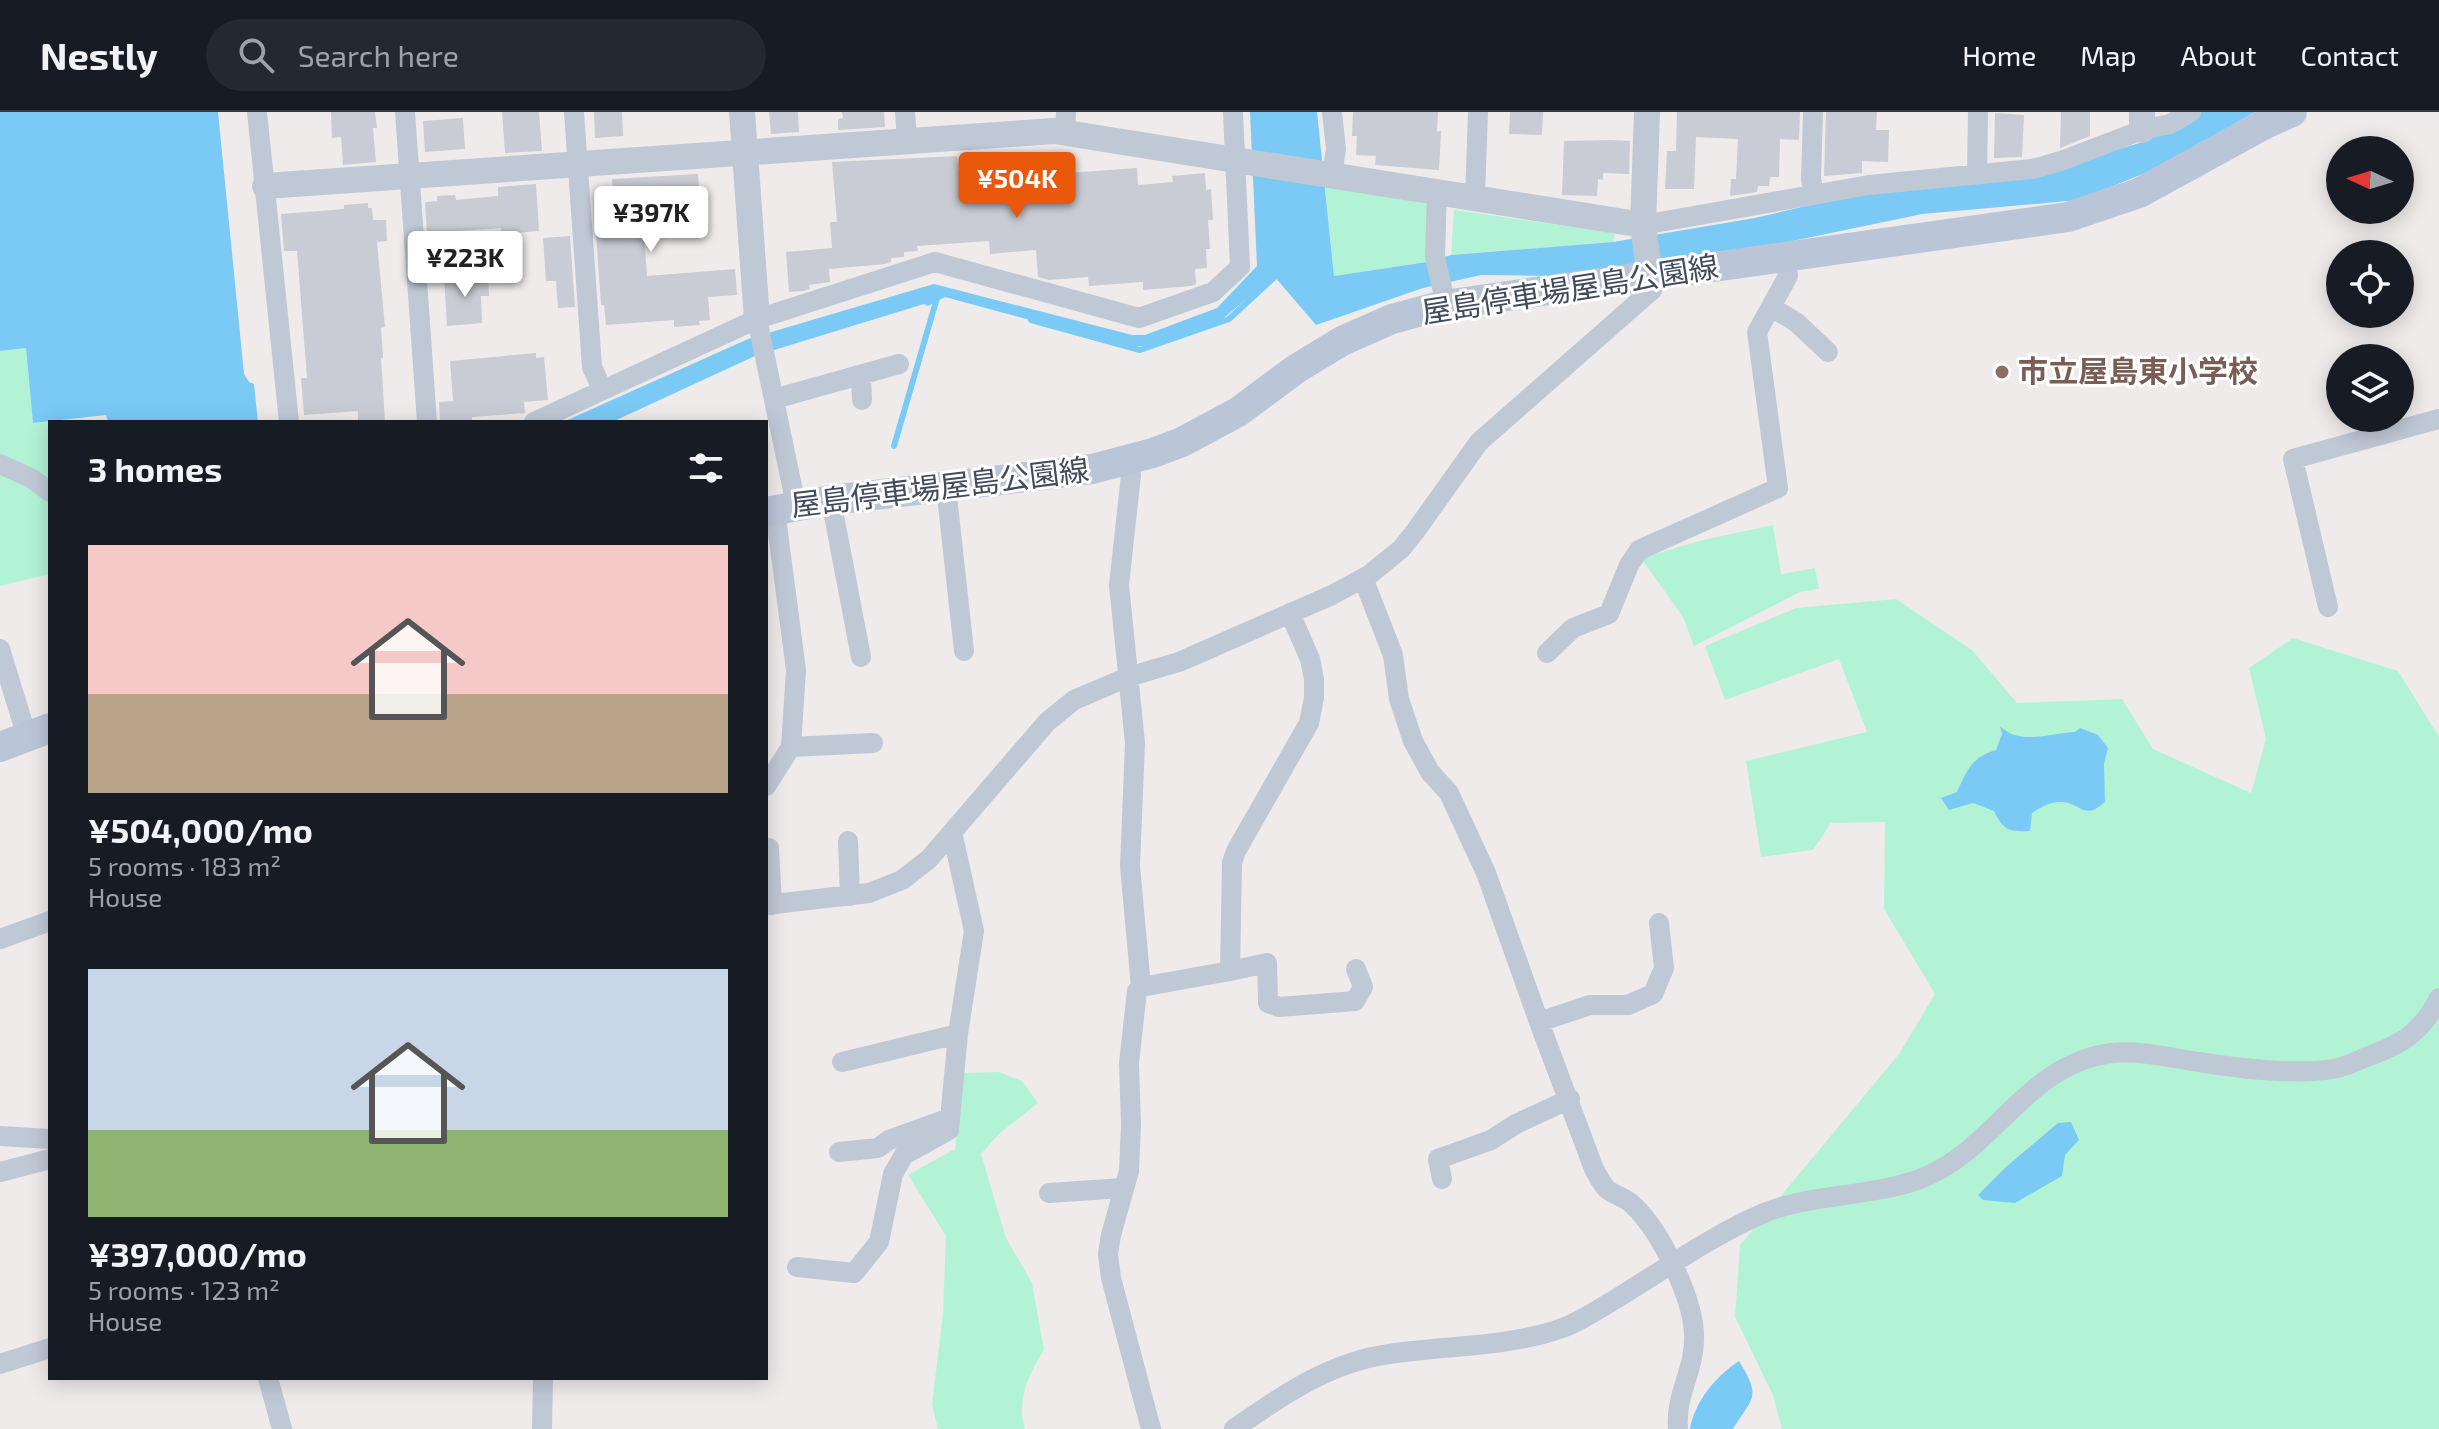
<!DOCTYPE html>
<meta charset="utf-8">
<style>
:root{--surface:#171b24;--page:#242831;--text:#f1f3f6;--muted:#9ea1a6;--line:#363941;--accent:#ea580c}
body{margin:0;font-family:"Exo 2","Noto Sans JP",sans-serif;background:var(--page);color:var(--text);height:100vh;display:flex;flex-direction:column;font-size:30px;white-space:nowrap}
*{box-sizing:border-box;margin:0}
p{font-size:26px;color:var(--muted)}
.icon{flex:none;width:44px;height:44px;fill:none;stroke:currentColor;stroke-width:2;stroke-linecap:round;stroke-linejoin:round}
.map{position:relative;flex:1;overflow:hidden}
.panel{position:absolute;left:48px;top:308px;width:720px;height:960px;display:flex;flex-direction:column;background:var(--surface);border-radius:0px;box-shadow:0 4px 20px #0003}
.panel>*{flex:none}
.needle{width:52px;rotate:274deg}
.buttons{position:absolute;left:2326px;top:24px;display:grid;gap:16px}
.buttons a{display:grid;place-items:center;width:88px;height:88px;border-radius:50%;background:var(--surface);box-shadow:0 4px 20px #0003;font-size:40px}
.price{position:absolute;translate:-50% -68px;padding:0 18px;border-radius:8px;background:#fff;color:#222;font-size:26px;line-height:52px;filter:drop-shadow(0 2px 4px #0008)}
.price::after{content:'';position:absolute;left:50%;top:48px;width:24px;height:18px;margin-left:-12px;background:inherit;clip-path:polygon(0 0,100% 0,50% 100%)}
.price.current{background:var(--accent);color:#fff}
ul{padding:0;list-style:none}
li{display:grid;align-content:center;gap:16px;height:424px;padding:0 40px}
li span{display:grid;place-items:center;height:248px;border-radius:0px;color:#555}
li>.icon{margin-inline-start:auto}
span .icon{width:144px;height:144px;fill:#fffc;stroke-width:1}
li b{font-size:34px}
h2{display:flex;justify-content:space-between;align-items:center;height:96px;padding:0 40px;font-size:34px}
header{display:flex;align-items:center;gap:48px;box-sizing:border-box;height:112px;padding:0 40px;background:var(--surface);border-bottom:2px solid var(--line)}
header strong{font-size:38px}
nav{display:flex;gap:44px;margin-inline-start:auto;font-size:28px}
.search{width:560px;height:72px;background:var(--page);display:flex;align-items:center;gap:20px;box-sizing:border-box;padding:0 28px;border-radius:44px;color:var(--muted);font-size:30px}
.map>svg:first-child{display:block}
.green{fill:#b3f3d5}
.water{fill:#7acaf5}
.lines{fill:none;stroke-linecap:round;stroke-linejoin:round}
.stream{stroke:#7acaf5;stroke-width:6}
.building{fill:#c9ccd4}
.minor{stroke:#bfc8d5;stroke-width:20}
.tertiary{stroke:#bfc8d5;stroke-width:26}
.secondary{stroke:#bbc5d8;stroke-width:30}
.education-dot{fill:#8d6e63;stroke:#fff;stroke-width:3}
.labels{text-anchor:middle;stroke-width:6;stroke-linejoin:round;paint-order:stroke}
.street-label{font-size:30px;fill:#424b5b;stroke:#fff}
.education-label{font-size:30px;font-weight:bold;fill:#785e54;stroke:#fff;text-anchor:start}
</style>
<header>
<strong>Nestly</strong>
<div class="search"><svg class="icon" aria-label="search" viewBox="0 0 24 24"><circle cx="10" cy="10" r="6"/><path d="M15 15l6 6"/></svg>Search here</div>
<nav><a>Home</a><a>Map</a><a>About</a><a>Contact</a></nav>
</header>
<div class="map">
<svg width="2439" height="1317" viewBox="0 0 2439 1317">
<rect width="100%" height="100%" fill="#efebeb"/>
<path class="green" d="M 1325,74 L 1427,92 L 1427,150 L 1334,164 Z
M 1454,98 L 1615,121 L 1613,130 L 1451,143 Z
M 26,236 L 33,311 L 83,307 L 83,310 L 50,310 L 50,462 L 0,474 L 0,239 Z
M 1773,413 L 1781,462 L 1815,456 L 1819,477 L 1800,480 L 1694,534 L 1683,505 L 1641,446 L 1703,428 Z
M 1896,487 L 1972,538 L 2017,591 L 2122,587 L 2153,637 L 2251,681 L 2266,627 L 2249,556 L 2293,526 L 2398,559 L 2439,625 L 2439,1317 L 1782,1317 L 1773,1283 L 1735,1205 L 1740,1133 L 1899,942 L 1935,882 L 1884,797 L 1885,710 L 1831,711 L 1813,738 L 1761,745 L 1746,649 L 1867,620 L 1839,547 L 1725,588 L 1705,534 L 1796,496 Z
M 999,960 L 1022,969 L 1038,991 L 1000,1021 L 981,1042 L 1006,1126 L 1032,1171 L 1044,1238 C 1029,1262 1016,1288 1025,1317 L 938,1317 L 932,1293 L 943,1201 L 946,1124 L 908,1063 L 955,1037 L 962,961 Z"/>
<path class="water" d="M 0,0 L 218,0 L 244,262 L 249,270 L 254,272 L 258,310 L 108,310 L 106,303 L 33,311 L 26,236 L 0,239 Z
M 1250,0 L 1317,0 L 1334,164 L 1427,150 L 1451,143 L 1613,130 L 1755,106 L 1836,87 L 2098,43 L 2147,29 L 2200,0 L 2255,0 L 2155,57 L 2078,88 L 1922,102 L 1769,134 L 1554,164 L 1481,163 L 1423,176 L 1316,213 L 1274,164 L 1220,209 L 1144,234 L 1126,234 L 945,185 L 928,194 L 924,192 L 755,244 L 612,310 L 563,310 L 748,227 L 934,172 L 1132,223 L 1145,223 L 1217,196 L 1257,154 Z
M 2000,614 C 2019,634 2050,621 2075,620 L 2080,616 L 2098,623 L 2108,636 L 2104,652 L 2105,690 C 2083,709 2083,692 2063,690 C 2050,689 2041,695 2032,701 L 2030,719 C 2009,720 2003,718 1994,699 L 1973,691 L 1949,698 L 1941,686 L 1957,680 C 1967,658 1972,645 1996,638 L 2002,622 Z
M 2071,1010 L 2079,1028 L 2065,1043 L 2062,1064 L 2015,1091 L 1983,1088 L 1978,1083 L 2006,1055 L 2058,1011 Z
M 1739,1249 C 1761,1285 1754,1284 1733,1317 L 1690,1317 C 1695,1289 1716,1264 1739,1249 Z"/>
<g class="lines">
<path class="stream" d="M 1031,208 L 1140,238 L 1229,207 L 1280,160
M 894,334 L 937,186"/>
</g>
<path class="building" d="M 331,0 L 375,0 L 377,16 L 373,16 L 376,50 L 343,53 L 341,25 L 332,26 Z
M 502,0 L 539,0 L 542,39 L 505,41 Z
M 594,0 L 622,0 L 623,24 L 595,26 Z
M 769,0 L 798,0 L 799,20 L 771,22 Z
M 842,0 L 884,0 L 885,15 L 838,18 L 838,7 L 843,6 Z
M 1353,0 L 1438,0 L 1437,19 L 1441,19 L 1439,58 L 1375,53 L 1376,44 L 1356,43 L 1357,24 L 1352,24 Z
M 1510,0 L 1543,0 L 1542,23 L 1509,22 Z
M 1677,0 L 1800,0 L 1799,28 L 1780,27 L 1779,65 L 1770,65 L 1769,74 L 1758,74 L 1757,80 L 1730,84 L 1731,67 L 1736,67 L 1738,27 L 1696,25 L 1694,77 L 1665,77 L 1667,39 L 1676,39 Z
M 1826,0 L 1877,0 L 1876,18 L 1889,18 L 1888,50 L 1862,49 L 1862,61 L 1824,64 Z
M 2061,0 L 2090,0 L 2090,24 L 2060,36 Z
M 1995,1 L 2024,3 L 2022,45 L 1994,46 Z
M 463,6 L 465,37 L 425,40 L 423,9 Z
M 1611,28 L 1630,29 L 1629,62 L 1603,61 L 1603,68 L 1598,67 L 1597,84 L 1562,83 L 1564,29 Z
M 957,44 L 958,58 L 1020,53 L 1020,57 L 1066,54 L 1067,61 L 1137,56 L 1138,73 L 1173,70 L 1172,64 L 1205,61 L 1206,78 L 1211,77 L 1213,108 L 1208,108 L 1210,137 L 1206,137 L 1207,156 L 1195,157 L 1196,172 L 1191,174 L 1143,178 L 1143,170 L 1089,174 L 1088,165 L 1049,168 L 1038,165 L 1036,138 L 990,142 L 989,129 L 917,134 L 918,139 L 904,140 L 904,145 L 891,146 L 891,150 L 885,152 L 829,157 L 830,170 L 809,173 L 810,177 L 803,179 L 789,180 L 786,140 L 832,136 L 830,110 L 837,110 L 832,50 Z
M 698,62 L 701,105 L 671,107 L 672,110 L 659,111 L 660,122 L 644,123 L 647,164 L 735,157 L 737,183 L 708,185 L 710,208 L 699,209 L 700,213 L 674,215 L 674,208 L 606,213 L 604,193 L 601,193 L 595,108 L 599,107 L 598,86 L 613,85 L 612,67 Z
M 536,72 L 539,119 L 501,122 L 501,116 L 427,121 L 425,90 L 437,89 L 437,84 L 455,83 L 456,88 L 498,84 L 498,75 Z
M 368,91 L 368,96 L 372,96 L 373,108 L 386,108 L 387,129 L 377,130 L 385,215 L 381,216 L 383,246 L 381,246 L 385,309 L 358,310 L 358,299 L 304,303 L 301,266 L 307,266 L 297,139 L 284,139 L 281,102 L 344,97 L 344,93 Z
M 570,124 L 575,195 L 558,196 L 556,169 L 546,169 L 543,126 Z
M 488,163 L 489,184 L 481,184 L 482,211 L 447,214 L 444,166 Z
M 536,241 L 536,246 L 544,245 L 548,288 L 524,290 L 525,301 L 472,305 L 472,310 L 440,310 L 439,290 L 453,289 L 450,249 Z"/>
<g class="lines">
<path class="minor" d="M 257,0 L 289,310
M 405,0 L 427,310
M 574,0 L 592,255 L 602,277
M 905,0 L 907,28
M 1813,0 L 1811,67 L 1814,83
M 1065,19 L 1066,0
M 1332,62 L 1336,37 L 1332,0
M 1977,63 L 1978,0
M 1437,79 L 1435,145 L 1446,193
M 1475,85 L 1478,0
M 1643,113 L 1869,73 L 2032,57 L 2061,49 L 2142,18 L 2170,12 L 2191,0
M 1771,195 L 1796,210 L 1828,240
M 757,207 L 796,393
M 861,263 L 862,288
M 774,287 L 899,252
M 534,310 L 757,207 L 935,150 L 1139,206 L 1213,180 L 1240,155 L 1233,0
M 1127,349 L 1131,363 L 1119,473 L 1135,631 L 1130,754 L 1141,875
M 0,352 L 31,366 L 50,380
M 946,375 L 964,539
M 831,388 L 861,545
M 1363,466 L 1393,543 L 1399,587 L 1413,629 L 1430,660 L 1449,681 L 1486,761 L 1539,910 L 1590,893 L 1628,893 L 1653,882 L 1664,856 L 1659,811
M 2328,495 L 2293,347 L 2439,307
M 0,537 L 27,625
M 1547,541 L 1573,516 L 1609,502 L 1629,453 L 1639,438 L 1778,376 L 1757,220 L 1788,164 L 1785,146
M 791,635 L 873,631
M 766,674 L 791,635 L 796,558 L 775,398
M 848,729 L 850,784
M 769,736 L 772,793
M 766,793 L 869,781 L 902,768 L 929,747 L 1047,610 L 1074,588 L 1128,565 L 1179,550 L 1332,483 L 1369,463 L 1401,437 L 1414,421 L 1479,330 L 1652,178 L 1650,165
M 0,827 L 50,809
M 1230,859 L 1267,851 L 1268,891 L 1279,895 L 1355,889 L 1363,875 L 1356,857
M 1539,910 L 1594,1057 C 1598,1064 1602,1073 1608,1078 C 1616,1084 1627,1086 1634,1094 C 1661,1120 1692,1184 1694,1221 C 1696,1258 1675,1280 1678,1317
M 842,950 L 958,922
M 0,1024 L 50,1027
M 839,1040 L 878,1036 L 889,1028 L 950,1006
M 0,1060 L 50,1047
M 1442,1067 L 1438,1047 L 1491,1028 L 1516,1012 L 1570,987
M 1049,1081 L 1123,1076
M 797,1155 L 854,1161 L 879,1130 L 893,1062 L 904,1043 L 949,1018 L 958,922 L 974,819 L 952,720
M 0,1252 L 50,1236
M 268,1266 L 282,1317
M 542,1317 L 543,1266
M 1151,1317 L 1111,1166 L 1108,1142 L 1111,1123 L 1129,1059 L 1131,1013 L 1129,951 L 1137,879 L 1141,875 L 1230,859 L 1232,751 L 1236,739 L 1309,611 L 1314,586 L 1314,567 L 1310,547 L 1290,501
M 1234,1317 C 1281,1284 1330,1250 1389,1242 C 1443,1234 1501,1235 1554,1219 C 1577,1212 1599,1197 1619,1185 C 1666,1156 1713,1123 1764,1101 C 1809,1082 1871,1085 1920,1067 C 1996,1038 2025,952 2112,941 C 2140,938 2171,946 2199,950 C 2236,956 2295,963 2332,957 C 2343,956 2354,950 2364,946 C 2400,933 2421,922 2439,886"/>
<path class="tertiary" d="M 742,0 L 757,207
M 1647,0 L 1643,113 L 1650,165
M 2142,18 L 2142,0
M 265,74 L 1054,19 L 1643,113"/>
<path class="secondary" d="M 766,400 L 825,389 L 1092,357 L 1153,341 L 1182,330 L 1238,300 L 1296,257 L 1342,229 L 1392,207 L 1444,193 L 2068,105 L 2139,81 L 2265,12 L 2292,0
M 0,635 L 50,616"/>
</g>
<circle class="education-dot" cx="2002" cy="260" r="8"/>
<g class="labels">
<g class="street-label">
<text transform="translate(1570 178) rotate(-9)" y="10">屋島停車場屋島公園線</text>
<text transform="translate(940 376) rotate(-7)" y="10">屋島停車場屋島公園線</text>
</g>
<g class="education-label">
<text x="2018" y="270">市立屋島東小学校</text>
</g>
</g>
</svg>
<div class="buttons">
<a><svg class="needle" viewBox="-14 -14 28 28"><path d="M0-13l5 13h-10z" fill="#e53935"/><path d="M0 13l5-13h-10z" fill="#9ea1a6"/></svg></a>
<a><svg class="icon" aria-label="locate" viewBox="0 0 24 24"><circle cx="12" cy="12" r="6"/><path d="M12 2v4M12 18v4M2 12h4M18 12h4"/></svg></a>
<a><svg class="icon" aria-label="layers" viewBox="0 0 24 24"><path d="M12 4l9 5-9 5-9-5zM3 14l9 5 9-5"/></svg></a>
</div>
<b class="price current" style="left:1017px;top:108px">¥504K</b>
<b class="price" style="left:651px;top:142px">¥397K</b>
<b class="price" style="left:465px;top:187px">¥223K</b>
<section class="panel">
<h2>3 homes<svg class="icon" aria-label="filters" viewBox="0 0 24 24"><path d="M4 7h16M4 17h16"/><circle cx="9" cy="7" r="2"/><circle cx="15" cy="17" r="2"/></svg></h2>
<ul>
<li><span style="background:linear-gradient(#f6c9c9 60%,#b9a48a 0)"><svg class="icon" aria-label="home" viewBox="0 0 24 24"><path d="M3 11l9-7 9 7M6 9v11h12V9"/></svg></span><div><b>¥504,000/mo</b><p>5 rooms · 183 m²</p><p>House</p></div></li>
<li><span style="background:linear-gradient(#c9d6e8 65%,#8fb573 0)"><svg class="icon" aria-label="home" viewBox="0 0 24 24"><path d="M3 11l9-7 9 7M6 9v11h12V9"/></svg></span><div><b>¥397,000/mo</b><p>5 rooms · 123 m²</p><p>House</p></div></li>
</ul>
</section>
</div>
